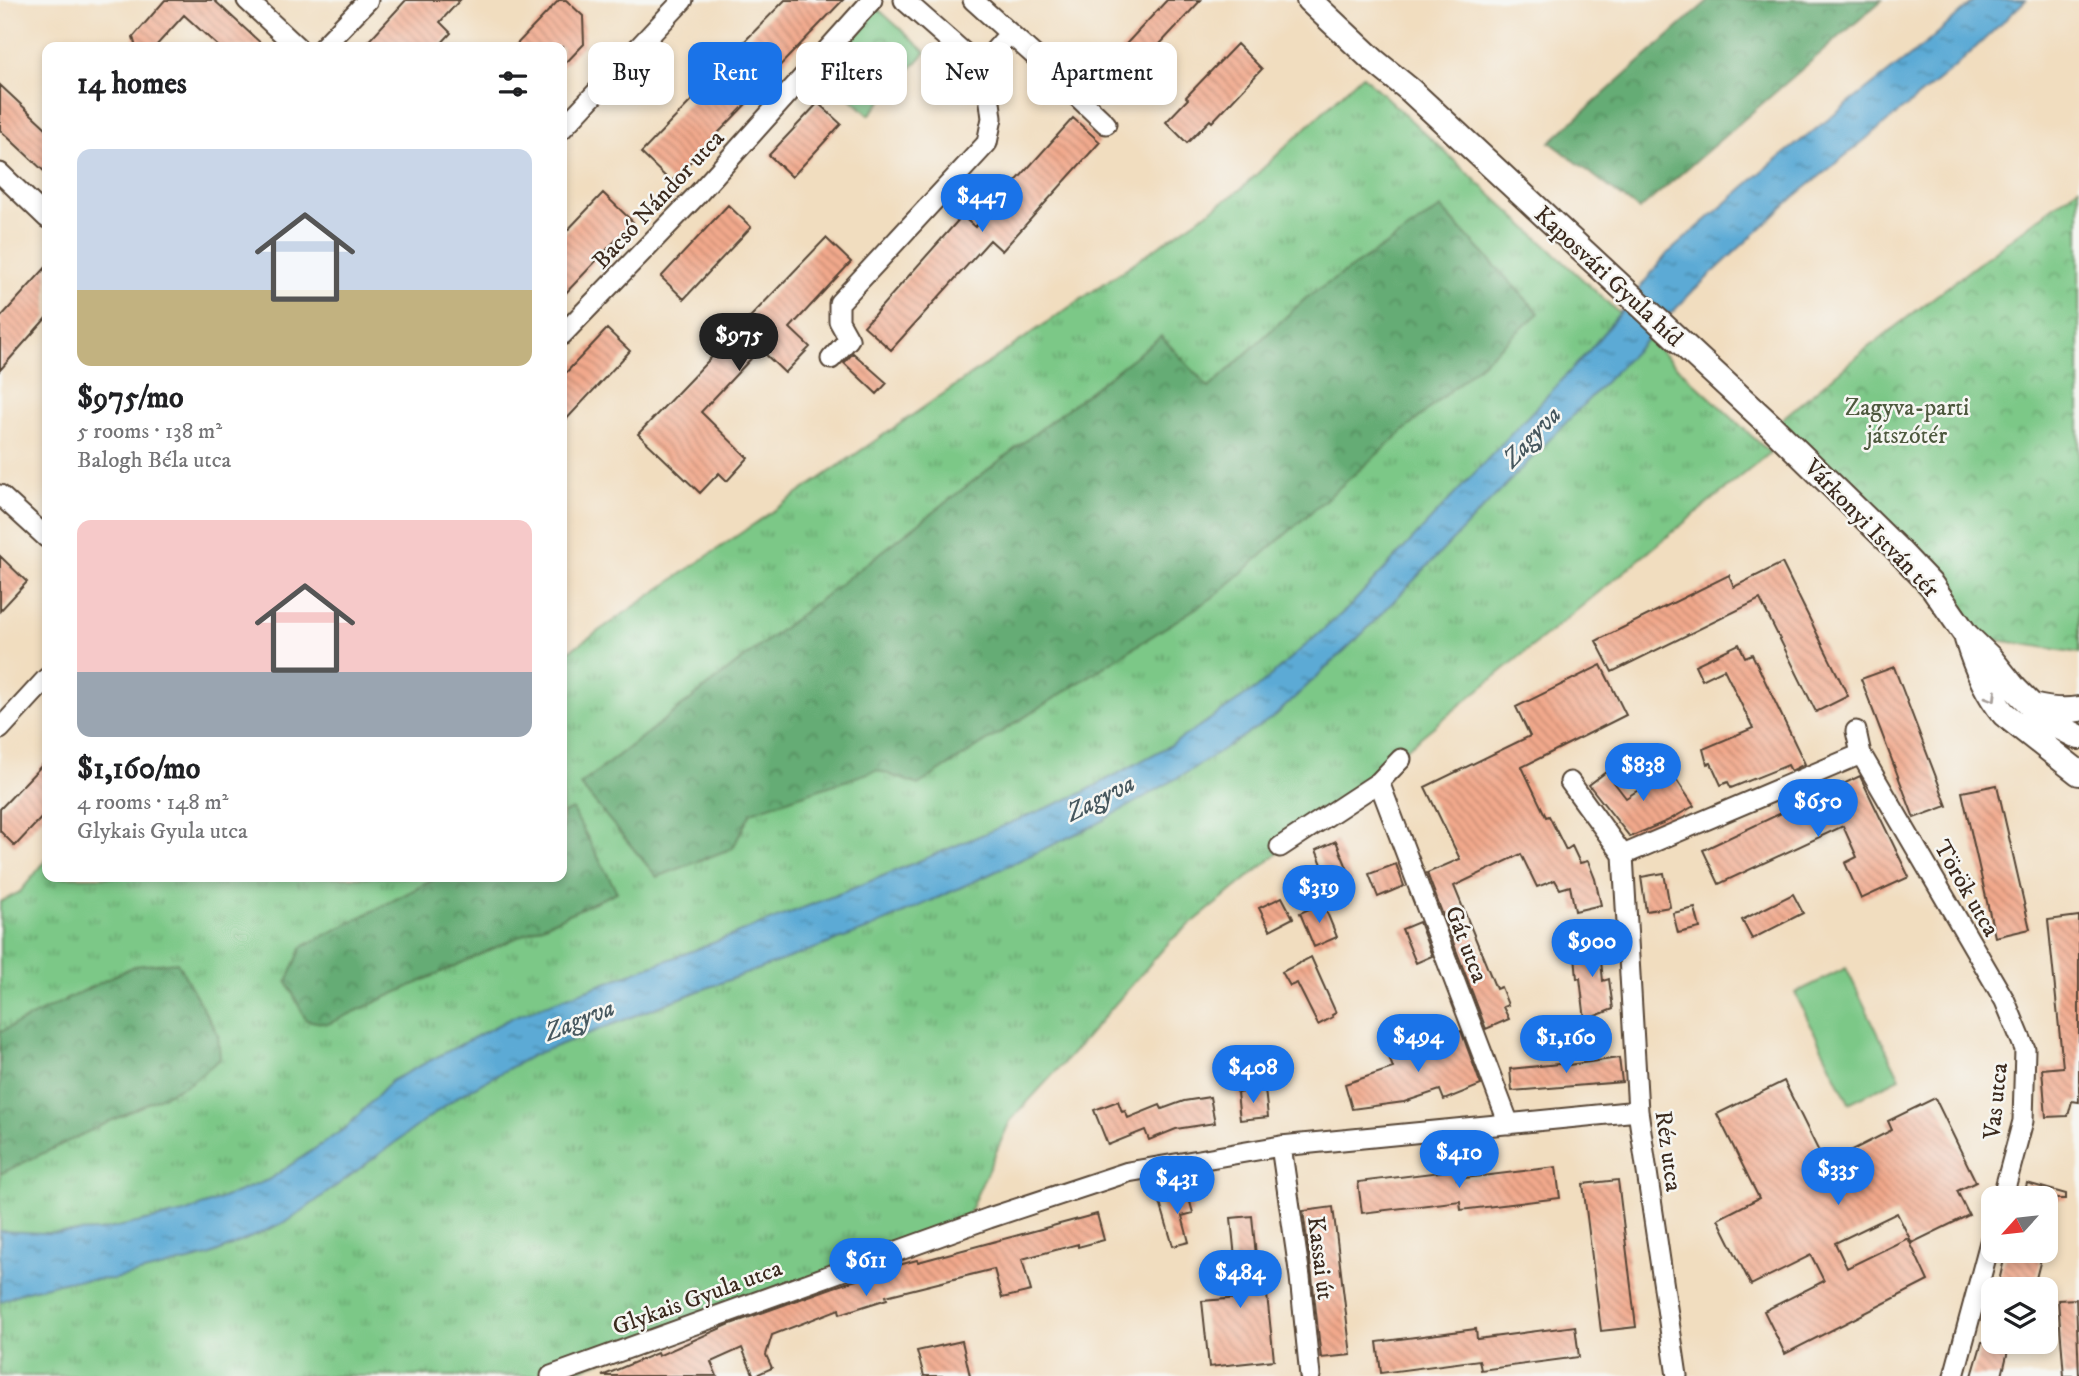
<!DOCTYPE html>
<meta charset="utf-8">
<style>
:root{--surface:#fff;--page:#f2f2f2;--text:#202124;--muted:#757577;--accent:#1a73e8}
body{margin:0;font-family:"IM FELL DW Pica",serif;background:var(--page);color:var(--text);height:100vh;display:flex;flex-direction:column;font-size:26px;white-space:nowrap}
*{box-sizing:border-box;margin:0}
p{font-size:23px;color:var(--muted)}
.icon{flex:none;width:38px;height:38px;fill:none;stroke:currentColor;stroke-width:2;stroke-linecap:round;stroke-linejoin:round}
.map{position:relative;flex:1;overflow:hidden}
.details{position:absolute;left:42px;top:42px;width:525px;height:840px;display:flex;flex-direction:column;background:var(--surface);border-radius:14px;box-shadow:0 4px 10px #0003}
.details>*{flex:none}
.hud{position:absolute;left:588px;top:42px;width:665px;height:63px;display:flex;gap:14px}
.needle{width:46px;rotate:243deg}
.controls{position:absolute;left:1981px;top:1186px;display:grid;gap:14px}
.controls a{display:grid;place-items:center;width:77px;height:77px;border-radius:14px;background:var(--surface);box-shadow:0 4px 10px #0003;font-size:35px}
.price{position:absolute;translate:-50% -60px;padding:0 16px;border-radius:24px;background:var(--accent);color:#fff;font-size:23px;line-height:46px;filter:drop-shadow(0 2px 4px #0008)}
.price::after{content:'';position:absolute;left:50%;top:42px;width:21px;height:16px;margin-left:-10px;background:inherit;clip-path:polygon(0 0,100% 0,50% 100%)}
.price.active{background:#222;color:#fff}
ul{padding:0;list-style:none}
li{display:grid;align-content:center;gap:14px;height:371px;padding:0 35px}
li span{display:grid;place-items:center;height:217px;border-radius:14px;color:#555}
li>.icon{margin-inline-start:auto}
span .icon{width:126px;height:126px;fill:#fffc;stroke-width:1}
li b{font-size:30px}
h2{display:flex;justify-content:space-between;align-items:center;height:84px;padding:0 35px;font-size:30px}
.tag{padding:0 24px;border-radius:14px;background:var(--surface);box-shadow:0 4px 10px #0003;font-size:24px;line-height:63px}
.tag.active{background:var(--accent);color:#fff}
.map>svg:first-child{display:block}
.grass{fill:url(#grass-tufts);stroke:#5c7952;stroke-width:2}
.forest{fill:url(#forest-crowns);stroke:#506b49;stroke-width:2}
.park{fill:url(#park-crowns);stroke:#5c7952;stroke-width:2}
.garden{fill:#7cc887;stroke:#5c7952;stroke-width:2}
.water{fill:url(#water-ripples);stroke:#4b6a7a;stroke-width:2}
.building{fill:url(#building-back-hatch)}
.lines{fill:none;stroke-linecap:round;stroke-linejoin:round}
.minor-casing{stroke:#564536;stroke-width:23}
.tertiary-casing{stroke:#564536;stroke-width:28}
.minor{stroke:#fff;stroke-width:19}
.tertiary{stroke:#fff;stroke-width:24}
.oneway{stroke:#a79f9a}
.labels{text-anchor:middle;stroke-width:5;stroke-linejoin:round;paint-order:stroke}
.street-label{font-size:24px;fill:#3b2a1e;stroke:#f6f6f2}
.park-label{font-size:24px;fill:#4e593e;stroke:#f6f6f2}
.water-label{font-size:26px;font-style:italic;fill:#46575e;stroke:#f6f6f2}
</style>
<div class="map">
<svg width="2079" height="1376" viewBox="0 0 2079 1376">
<defs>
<pattern id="grass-tufts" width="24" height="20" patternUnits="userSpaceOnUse" patternTransform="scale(1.75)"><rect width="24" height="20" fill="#7cc887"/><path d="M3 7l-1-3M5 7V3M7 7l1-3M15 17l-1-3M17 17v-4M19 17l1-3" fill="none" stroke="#67a36e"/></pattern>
<pattern id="forest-crowns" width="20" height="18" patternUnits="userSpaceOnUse" patternTransform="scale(1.75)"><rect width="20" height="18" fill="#65ac74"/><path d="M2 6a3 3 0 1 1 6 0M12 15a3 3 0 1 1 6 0" fill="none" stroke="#548c5f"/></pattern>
<pattern id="park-crowns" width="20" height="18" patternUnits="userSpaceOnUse" patternTransform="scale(1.75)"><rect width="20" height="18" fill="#7cc887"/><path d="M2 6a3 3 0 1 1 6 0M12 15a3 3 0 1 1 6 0" fill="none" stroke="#67a36e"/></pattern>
<pattern id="water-ripples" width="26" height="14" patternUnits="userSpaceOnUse" patternTransform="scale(1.75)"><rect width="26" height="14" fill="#5baad5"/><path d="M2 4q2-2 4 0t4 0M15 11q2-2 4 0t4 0" fill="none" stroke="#4c8bac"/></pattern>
<pattern id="building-back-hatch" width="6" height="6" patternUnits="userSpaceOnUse" patternTransform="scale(1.75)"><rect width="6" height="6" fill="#f2a98c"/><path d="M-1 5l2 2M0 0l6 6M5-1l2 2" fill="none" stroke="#c58a72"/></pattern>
</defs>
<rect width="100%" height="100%" fill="#f6f6f2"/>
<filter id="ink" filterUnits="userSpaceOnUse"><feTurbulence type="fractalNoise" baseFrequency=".0143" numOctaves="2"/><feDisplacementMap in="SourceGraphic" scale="14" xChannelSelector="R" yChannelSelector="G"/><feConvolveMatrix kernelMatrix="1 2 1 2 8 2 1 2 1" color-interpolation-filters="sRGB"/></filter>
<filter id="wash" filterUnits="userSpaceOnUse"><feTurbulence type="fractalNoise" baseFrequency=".00686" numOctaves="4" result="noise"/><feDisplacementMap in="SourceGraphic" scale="28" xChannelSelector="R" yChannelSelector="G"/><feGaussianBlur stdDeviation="1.57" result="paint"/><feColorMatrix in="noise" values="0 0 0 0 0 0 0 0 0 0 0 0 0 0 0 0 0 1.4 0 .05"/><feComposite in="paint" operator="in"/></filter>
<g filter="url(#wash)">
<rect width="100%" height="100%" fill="#f1ddbf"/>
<path class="grass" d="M 1362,75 L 1770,453 L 1170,941 L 1070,1056 L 1010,1121 L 965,1221 L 563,1376 L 0,1376 L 0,902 L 20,892 L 47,859 L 47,877 L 562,877 L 562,656 L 1240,190 Z"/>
<path class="forest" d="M 1709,0 L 1882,0 L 1639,210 L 1550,142 Z
M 1441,208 L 1539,313 L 1215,596 L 918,785 L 877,770 L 751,812 L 733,848 L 657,877 L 580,785 L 1161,336 L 1209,388 L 1306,298 Z
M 572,809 L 617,892 L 328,1024 L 306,1020 L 287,982 L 302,947 L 439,877 L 562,877 L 562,814 Z
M 177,962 L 218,1035 L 220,1059 L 190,1083 L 0,1174 L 0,1032 L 134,966 Z"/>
<path class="park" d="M 877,8 L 926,52 L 869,115 L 820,70 Z
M 2079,187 L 2079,653 L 1966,635 L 1772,427 L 1866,349 Z"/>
<path class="garden" d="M 1846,968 L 1900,1078 L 1849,1103 L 1795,993 Z"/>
<path class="water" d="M 1975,0 L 2026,0 L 1954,68 L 1794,197 L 1691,293 L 1364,632 L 1275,716 L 1186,773 L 1095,825 L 984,877 L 866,930 L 704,989 L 533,1055 L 457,1097 L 290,1220 L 209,1256 L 115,1279 L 67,1281 L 23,1292 L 0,1302 L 0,1231 L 46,1233 L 98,1231 L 184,1213 L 268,1180 L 347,1127 L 391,1081 L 513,1017 L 692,951 L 849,890 L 1080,794 L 1171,745 L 1257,688 L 1348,608 L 1588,352 L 1667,254 L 1771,164 L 1929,41 Z"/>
<g id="blocks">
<path class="building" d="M 165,0 L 214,0 L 265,47 L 219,47 L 184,15 L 155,47 L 136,47 L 133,37 Z
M 406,0 L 460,0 L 440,22 L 451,33 L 438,47 L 363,47 Z
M 559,0 L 566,0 L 583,16 L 584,44 L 562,67 L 562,47 L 514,47 Z
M 785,0 L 843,0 L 769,77 L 739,47 Z
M 1167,0 L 1201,0 L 1119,88 L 1101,71 Z
M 1237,44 L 1262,69 L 1212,122 L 1210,120 L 1187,143 L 1166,122 L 1188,99 L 1186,97 Z
M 719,72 L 749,101 L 671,182 L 641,153 Z
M 0,85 L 47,129 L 47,174 L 0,130 Z
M 818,103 L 841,124 L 792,177 L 769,155 Z
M 1073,118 L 1100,142 L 1002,251 L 990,240 L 891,350 L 864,326 L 962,216 L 975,227 Z
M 603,193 L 633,222 L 562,297 L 562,236 Z
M 728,205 L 751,227 L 684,299 L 661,277 Z
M 826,238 L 851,262 L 790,328 L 810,347 L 785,373 L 760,349 L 701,412 L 748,458 L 727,481 L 719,473 L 700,493 L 638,434 Z
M 47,266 L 47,317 L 0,370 L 0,318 Z
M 607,329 L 630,351 L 562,424 L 562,377 Z
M 853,353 L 887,383 L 877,394 L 844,363 Z
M 0,556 L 27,582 L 0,611 Z
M 1782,563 L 1848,696 L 1816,712 L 1760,599 L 1612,672 L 1596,641 L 1729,575 L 1734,587 Z
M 1739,644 L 1745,657 L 1752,654 L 1805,764 L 1791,771 L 1788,765 L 1731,788 L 1728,782 L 1721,785 L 1711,763 L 1707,764 L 1703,749 L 1753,728 L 1724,669 L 1702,680 L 1695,665 Z
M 1601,665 L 1626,715 L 1522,767 L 1546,817 L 1549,816 L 1566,850 L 1572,846 L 1580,863 L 1588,861 L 1595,879 L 1601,905 L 1575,911 L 1570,886 L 1560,889 L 1555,880 L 1537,887 L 1521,854 L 1454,886 L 1496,989 L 1501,987 L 1508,1005 L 1503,1007 L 1509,1019 L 1486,1029 L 1427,873 L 1460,859 L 1425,787 L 1530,736 L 1516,707 Z
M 1894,667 L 1947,806 L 1914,818 L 1861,679 Z
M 47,760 L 47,812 L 15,846 L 0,831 L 0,809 Z
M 1606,772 L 1626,798 L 1657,778 L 1661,784 L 1674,776 L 1694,806 L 1667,821 L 1630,837 L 1589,785 Z
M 1860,776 L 1909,877 L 1861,899 L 1845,863 L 1857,857 L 1843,826 L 1719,884 L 1703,850 Z
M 1997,785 L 2030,929 L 1995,937 L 1962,792 Z
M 1336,841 L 1353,882 L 1333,891 L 1316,850 Z
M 1396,864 L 1404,886 L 1378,897 L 1369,874 Z
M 1664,873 L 1670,907 L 1646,911 L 1641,877 Z
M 1793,894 L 1803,913 L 1752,939 L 1742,920 Z
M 1282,897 L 1293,918 L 1270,930 L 1259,908 Z
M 1323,903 L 1337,937 L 1314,947 L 1300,913 Z
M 1695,908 L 1700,928 L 1678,933 L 1673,913 Z
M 2079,916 L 2079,1102 L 2072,1101 L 2068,1116 L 2046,1117 L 2042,1069 L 2063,1067 L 2048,920 Z
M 1419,922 L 1432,956 L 1416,963 L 1402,929 Z
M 1599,940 L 1603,981 L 1609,979 L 1613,1009 L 1585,1020 L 1580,978 L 1577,979 L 1574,942 Z
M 1311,957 L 1336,1013 L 1332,1015 L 1333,1017 L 1318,1025 L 1297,983 L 1290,986 L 1282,972 Z
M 1461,1031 L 1481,1085 L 1444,1100 L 1440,1090 L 1404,1102 L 1352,1109 L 1345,1084 L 1393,1068 L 1385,1046 L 1402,1040 L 1407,1053 Z
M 1619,1058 L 1622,1082 L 1512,1091 L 1510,1069 L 1568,1063 L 1568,1065 Z
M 1784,1081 L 1825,1164 L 1892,1130 L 1888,1121 L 1935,1098 L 1976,1182 L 1957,1191 L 1969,1215 L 1912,1243 L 1897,1213 L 1835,1243 L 1847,1268 L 1908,1238 L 1928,1281 L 1785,1354 L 1764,1311 L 1824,1281 L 1811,1255 L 1751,1285 L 1718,1219 L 1759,1198 L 1717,1114 Z
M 1265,1089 L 1268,1117 L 1240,1120 L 1237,1093 Z
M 1210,1097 L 1215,1123 L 1176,1129 L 1149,1140 L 1145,1130 L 1108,1145 L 1094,1110 L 1118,1101 L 1122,1112 L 1125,1111 L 1128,1118 L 1160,1105 L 1162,1109 L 1184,1101 Z
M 1556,1167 L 1560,1198 L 1461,1210 L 1460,1201 L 1362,1213 L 1358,1182 L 1456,1170 L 1457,1179 Z
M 1618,1180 L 1636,1327 L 1601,1331 L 1583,1184 Z
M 2027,1183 L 2066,1194 L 2066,1199 L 2023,1199 Z
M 1187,1191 L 1193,1213 L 1182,1216 L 1189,1242 L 1173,1246 L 1159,1199 Z
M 1333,1207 L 1351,1355 L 1321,1358 L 1312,1276 L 1303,1211 Z
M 1097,1214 L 1104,1240 L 1078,1247 L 1078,1244 L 1022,1259 L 1031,1291 L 1002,1298 L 994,1269 L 886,1296 L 887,1299 L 840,1314 L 839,1309 L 772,1335 L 766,1355 L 772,1368 L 754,1376 L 742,1348 L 711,1362 L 717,1376 L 602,1376 L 657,1353 L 658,1356 L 728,1325 L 834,1287 L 888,1270 L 888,1268 L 917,1260 L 918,1262 Z
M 1252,1216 L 1260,1296 L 1267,1295 L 1274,1360 L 1209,1367 L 1202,1301 L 1239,1298 L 1231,1218 Z
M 2006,1251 L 2043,1251 L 2033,1290 L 1997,1290 Z
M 2076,1299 L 2079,1376 L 2064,1376 L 2058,1300 Z
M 1575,1326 L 1579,1357 L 1481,1370 L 1479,1360 L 1381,1373 L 1377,1342 L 1476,1329 L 1477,1339 Z
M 962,1341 L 970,1376 L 924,1376 L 917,1351 Z
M 1982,1342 L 2010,1342 L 2002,1376 L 1972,1376 Z"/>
</g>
</g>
<g filter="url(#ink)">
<use href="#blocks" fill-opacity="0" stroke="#564536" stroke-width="2"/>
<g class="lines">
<g class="minor-casing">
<path id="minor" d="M 247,0 L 297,47
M 973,0 L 1035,56 L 1106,124
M 323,47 L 368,0
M 980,67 L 1010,33
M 562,129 L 683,0
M 0,173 L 47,218
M 562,335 L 697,195 L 872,0
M 831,359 L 849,339 L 839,321 L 839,303 L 987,143 L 992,118 L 989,94 L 980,67 L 904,0
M 0,495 L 47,538
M 0,729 L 47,678
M 1856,731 L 1861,754 L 2005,1001 L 2025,1049 L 2023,1121 L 2002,1199
M 1379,782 L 1401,759
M 1570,782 L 1623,855 L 1638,1111 L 1677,1376
M 1280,847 L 1379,782 L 1509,1124
M 1623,855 L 1861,754
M 1281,1146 L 1300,1277 L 1310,1376
M 551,1376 L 989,1218 L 1128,1172 L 1281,1146 L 1638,1111
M 1954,1376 L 1993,1231"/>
</g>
<g class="tertiary-casing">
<path id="tertiary" d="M 1309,0 L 1373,60 L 1410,90 L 1772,427 L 1895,547 L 1932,586 L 1966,635 L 1990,658 L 2015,689 L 2036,710 L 2051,723 L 2079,737
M 1967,639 C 1975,666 1986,692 2004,714 L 2079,773
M 2032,706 C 2048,710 2063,712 2079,709"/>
</g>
<use href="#minor" class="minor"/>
<use href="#tertiary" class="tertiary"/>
</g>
<defs><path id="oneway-chevron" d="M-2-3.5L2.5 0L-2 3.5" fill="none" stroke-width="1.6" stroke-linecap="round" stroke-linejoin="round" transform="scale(1.75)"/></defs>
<use class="oneway" href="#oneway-chevron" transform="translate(1992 697) rotate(59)"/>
</g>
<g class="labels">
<g class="street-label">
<text transform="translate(658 199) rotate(-47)" y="8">Bacsó Nándor utca</text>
<text transform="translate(1609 276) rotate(43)" y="8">Kaposvári Gyula híd</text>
<text transform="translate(1872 528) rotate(46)" y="8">Várkonyi István tér</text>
<text transform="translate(1967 888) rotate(60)" y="8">Török utca</text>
<text transform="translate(1467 944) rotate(69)" y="8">Gát utca</text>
<text transform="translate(1995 1101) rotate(-84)" y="8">Vas utca</text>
<text transform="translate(1669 1151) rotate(82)" y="8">Réz utca</text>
<text transform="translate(1321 1258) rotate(83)" y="8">Kassai út</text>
<text transform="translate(697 1297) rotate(-20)" y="8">Glykais Gyula utca</text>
</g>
<g class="park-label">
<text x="1907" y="415">Zagyva-parti<tspan x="1907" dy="28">játszótér</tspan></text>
</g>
<g class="water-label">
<text transform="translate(1531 436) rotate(-47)" y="9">Zagyva</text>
<text transform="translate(1100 797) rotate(-27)" y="9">Zagyva</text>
<text transform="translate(579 1019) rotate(-22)" y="9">Zagyva</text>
</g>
</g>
</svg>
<div class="controls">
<a><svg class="needle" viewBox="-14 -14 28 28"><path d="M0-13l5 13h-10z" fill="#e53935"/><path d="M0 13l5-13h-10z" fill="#757577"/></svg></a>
<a><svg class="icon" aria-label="layers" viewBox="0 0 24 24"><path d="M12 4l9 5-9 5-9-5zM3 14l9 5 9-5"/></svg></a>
</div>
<b class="price" style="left:982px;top:234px">$447</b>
<b class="price active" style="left:739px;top:373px">$975</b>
<b class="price" style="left:1643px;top:803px">$838</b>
<b class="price" style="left:1818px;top:839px">$650</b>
<b class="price" style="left:1319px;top:925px">$319</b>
<b class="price" style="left:1592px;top:979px">$900</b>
<b class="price" style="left:1418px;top:1074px">$494</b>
<b class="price" style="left:1566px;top:1075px">$1,160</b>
<b class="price" style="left:1253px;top:1105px">$408</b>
<b class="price" style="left:1459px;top:1190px">$410</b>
<b class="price" style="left:1838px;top:1207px">$335</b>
<b class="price" style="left:1177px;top:1216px">$431</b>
<b class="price" style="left:866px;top:1298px">$611</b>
<b class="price" style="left:1240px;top:1310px">$484</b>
<div class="hud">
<a class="tag">Buy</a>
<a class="tag active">Rent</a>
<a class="tag">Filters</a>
<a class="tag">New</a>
<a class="tag">Apartment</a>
</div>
<section class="details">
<h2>14 homes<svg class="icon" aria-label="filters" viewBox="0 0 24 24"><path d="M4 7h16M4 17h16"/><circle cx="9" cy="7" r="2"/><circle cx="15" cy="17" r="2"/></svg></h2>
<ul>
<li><span style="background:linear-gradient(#c9d6e8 65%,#c2b280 0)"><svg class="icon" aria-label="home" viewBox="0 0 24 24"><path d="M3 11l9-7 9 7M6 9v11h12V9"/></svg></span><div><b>$975/mo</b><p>5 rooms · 138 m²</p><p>Balogh Béla utca</p></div></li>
<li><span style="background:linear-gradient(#f6c9c9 70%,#9aa5b1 0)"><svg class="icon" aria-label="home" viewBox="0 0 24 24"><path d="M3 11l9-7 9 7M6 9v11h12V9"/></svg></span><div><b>$1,160/mo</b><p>4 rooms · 148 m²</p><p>Glykais Gyula utca</p></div></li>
</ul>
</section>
</div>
